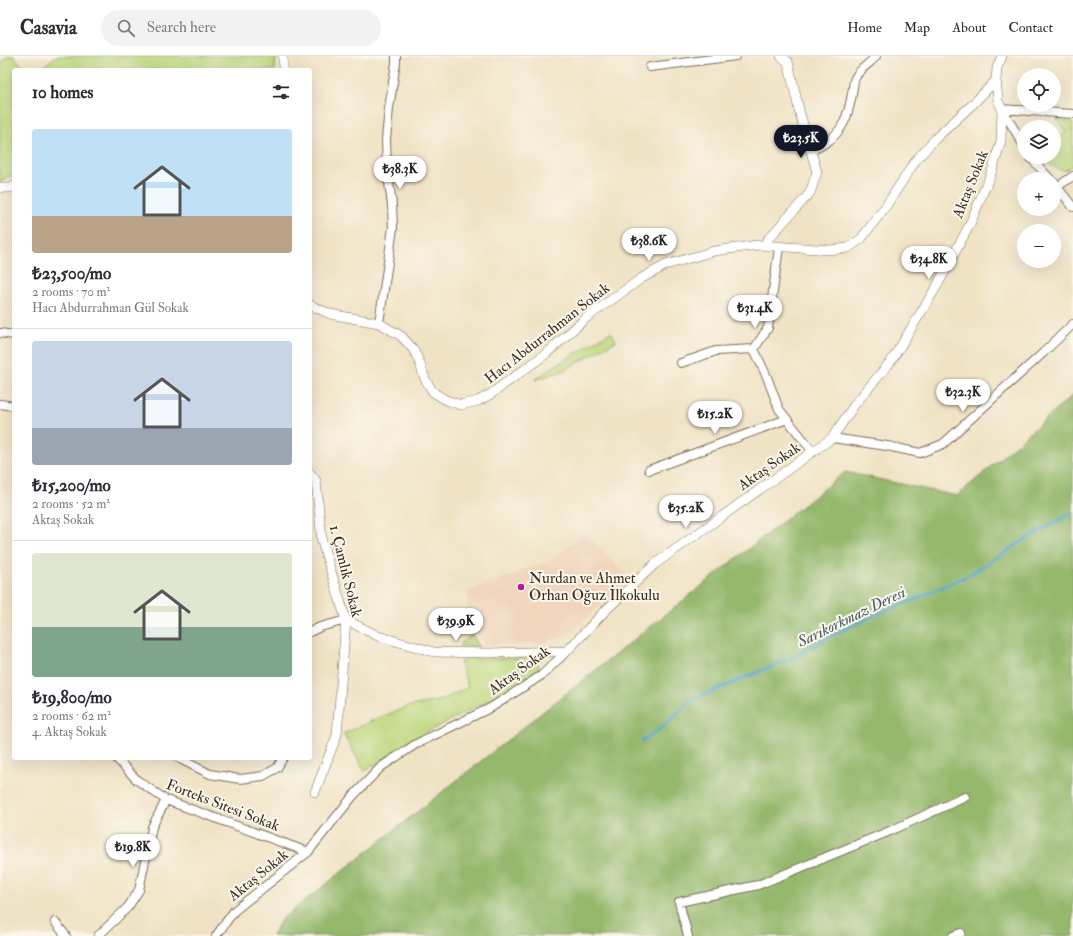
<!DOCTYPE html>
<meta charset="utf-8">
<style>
:root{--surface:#fff;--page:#f2f2f3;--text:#2b2b33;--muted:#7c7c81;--line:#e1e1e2;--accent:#111827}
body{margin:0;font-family:"IM FELL Double Pica",serif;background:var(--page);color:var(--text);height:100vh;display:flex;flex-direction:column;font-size:15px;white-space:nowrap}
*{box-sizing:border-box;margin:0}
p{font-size:13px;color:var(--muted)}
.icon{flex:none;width:22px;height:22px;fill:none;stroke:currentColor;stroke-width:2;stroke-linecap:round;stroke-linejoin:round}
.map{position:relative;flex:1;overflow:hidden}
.side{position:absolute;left:12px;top:12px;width:300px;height:692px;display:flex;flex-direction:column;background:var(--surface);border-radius:4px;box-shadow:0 4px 16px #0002}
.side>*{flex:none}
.buttons{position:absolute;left:1017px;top:12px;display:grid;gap:8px}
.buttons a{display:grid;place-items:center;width:44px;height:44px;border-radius:50%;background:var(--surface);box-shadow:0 4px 16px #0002;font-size:20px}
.price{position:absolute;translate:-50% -34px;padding:0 9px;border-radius:14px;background:#fff;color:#222;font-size:13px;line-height:26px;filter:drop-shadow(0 1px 2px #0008)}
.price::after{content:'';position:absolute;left:50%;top:24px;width:12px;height:9px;margin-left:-6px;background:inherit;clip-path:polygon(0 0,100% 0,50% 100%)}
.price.active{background:var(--accent);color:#fff}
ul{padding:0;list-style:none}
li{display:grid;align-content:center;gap:8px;height:212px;padding:0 20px}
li+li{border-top:1px solid var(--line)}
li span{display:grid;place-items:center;height:124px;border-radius:4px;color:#555}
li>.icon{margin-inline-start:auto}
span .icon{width:72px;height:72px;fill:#fffc;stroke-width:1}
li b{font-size:17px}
h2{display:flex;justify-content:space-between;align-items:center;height:48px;padding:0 20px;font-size:17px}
header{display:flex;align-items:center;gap:24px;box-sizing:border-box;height:56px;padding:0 20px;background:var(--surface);border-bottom:1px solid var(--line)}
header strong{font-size:19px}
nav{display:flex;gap:22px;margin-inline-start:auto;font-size:14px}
.search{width:280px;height:36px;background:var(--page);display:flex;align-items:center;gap:10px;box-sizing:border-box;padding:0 14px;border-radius:22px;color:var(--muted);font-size:15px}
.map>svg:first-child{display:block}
.built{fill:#f1d5bd}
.green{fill:#bbd77c;stroke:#7b804d}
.forest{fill:#94b86c;stroke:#687145}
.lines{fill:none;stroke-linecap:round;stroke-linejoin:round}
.stream{stroke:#52a6cd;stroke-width:3}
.minor-casing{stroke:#7a6b58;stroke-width:10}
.tertiary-casing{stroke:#7a6b58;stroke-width:10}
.minor{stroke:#fff;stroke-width:8}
.tertiary{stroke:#fff;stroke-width:9}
.poi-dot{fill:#b5179e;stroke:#fbf7ec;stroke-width:1.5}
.labels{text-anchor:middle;stroke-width:4;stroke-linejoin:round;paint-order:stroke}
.street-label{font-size:15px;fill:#3b2a1e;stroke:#fbf7ec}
.poi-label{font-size:15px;fill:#3b2a1e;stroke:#fbf7ec;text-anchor:start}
.water-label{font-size:16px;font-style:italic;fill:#445c64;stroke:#fbf7ec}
</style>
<header>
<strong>Casavia</strong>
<div class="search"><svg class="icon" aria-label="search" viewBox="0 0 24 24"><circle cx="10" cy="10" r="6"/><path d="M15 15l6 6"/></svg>Search here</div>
<nav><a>Home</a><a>Map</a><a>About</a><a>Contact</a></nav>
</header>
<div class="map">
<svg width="1073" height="880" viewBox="0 0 1073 880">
<rect width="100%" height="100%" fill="#fbf7ec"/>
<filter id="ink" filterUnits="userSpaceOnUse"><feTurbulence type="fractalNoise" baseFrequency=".025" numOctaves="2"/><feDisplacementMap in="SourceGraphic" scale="8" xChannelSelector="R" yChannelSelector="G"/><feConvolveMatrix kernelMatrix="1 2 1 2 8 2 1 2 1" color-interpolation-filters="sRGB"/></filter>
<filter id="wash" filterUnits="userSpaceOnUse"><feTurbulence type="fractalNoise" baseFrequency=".012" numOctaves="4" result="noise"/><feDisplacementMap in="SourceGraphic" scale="16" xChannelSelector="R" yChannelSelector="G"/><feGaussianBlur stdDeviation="0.9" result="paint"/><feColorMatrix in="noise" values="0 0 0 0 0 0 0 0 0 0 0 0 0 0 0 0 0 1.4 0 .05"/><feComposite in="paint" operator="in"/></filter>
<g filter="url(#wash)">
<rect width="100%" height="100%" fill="#f0e3c5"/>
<path class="built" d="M 586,477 L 629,522 L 568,579 L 540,588 L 484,589 L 467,558 L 468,540 L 466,536 L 549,505 Z"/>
<path class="green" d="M 7,0 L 14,0 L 23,11 L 27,14 L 14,14 L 14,118 L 0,127 L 0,15 L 2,6 Z
M 56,0 L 276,0 L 275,14 L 37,14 L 42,12 Z
M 1057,63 L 1073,67 L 1073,109 L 1064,115 C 1055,113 1048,107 1041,101 L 1054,101 L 1054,90 L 1066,76 Z
M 611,276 L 616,285 L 565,314 L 535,324 L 551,312 Z
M 472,579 L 479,590 L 460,590 L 461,587 Z
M 533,600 L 540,613 L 535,617 L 499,639 L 429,675 L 365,715 L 343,678 L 371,665 L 409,650 L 442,644 L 468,631 L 460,606 L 471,602 L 517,602 Z"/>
<path class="forest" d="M 1073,339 L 1073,880 L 272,880 L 281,864 L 845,416 L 957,440 Z"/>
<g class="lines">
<path class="stream" d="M 642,685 L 660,673 L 692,644 L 794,601 L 833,579 L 887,554 L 916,543 L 969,519 L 1023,485 L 1073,456"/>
</g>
</g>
<g filter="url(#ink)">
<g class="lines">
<g class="minor-casing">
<path id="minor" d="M 650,11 L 736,0
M 1002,53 L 1073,58
M 1002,53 L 1024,90
M 810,94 C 816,93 819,91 824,88 C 844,75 848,60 852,38 C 853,33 853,27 855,22 C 859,13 870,8 876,0
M 1030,101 L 1050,123
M 1054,127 L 1073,151
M 1057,131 L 1073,120
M 379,267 L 393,172 L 392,149 L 387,112 L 386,84 L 389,52 L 396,7 L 396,0
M 0,277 L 14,279
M 754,293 L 767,321 L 779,353 L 813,396
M 681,307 L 716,295 L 754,293 L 768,272 L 779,191
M 0,348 L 14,350
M 832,382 L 887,390 L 920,397 L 943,388 L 1043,297 L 1073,268
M 649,414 L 787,363
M 310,576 L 320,571 L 346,564
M 116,702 L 137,724 L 166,744 L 308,796
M 178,702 L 210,718 L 240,723 L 263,720 L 277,712 L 283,702
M 55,866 L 66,880
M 98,880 L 128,851 L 139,834 L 152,771 L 166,744
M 216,880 L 234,855 L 308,796 L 353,740 L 381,711 L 416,688 L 492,651 L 542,619 L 567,595
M 688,880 L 679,846 L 758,829 L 890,775 L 965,741
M 953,880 L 961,877"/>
</g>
<g class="tertiary-casing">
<path id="tertiary" d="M 283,0 L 283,14
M 0,131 L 1,132 L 12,132 L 14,130
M 764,189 L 769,182 L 810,137 L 817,116 L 800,58 L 788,6 L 781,0
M 310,249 L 330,258 L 379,267 L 401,280 L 413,293 L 419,305 L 425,323 L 433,336 L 446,344 L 461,349 L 478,345 L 491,338 L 547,297 L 586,262 L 642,222 L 666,209 L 714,195 L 758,189 L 831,194 L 848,192 L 861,183 L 886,150 L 916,104 L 936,82 L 975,46 L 996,24
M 310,417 L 316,425 L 322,486 L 346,564 L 337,679 L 315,736
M 346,564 L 378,580 L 434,596 L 489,597 L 567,595 L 607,553 L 655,508 L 832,382 L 855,348 L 892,304 L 937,230 L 970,168 L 992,115 L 1001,85 L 1002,53 L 998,45 L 996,24 L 997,12 L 1002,0"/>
</g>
<use href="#minor" class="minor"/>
<use href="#tertiary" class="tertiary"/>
</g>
</g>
<circle class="poi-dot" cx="521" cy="531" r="4"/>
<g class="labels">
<g class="street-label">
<text transform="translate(970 128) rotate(-68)" y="5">Aktaş Sokak</text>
<text transform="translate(547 277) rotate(-38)" y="5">Hacı Abdurrahman Sokak</text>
<text transform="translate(769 410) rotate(-35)" y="5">Aktaş Sokak</text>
<text transform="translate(346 515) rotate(76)" y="5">1. Çamlık Sokak</text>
<text transform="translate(519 614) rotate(-36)" y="5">Aktaş Sokak</text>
<text transform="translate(223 749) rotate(21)" y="5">Forteks Sitesi Sokak</text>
<text transform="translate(258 819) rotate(-39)" y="5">Aktaş Sokak</text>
</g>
<g class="poi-label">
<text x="529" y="527">Nurdan ve Ahmet<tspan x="529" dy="17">Orhan Oğuz İlkokulu</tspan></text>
</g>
<g class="water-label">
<text transform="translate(851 560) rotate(-26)" y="6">Sarıkorkmaz Deresi</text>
</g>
</g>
</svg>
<div class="buttons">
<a><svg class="icon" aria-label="locate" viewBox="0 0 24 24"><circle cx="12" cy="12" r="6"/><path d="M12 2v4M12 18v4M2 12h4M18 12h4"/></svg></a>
<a><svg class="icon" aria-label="layers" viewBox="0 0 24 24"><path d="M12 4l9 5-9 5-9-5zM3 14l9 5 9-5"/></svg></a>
<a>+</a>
<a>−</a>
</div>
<b class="price active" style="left:801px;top:103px">₺23.5K</b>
<b class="price" style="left:400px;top:134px">₺38.3K</b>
<b class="price" style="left:649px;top:206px">₺38.6K</b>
<b class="price" style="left:929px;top:224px">₺34.8K</b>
<b class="price" style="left:755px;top:273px">₺31.4K</b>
<b class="price" style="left:963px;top:357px">₺32.3K</b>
<b class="price" style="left:715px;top:379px">₺15.2K</b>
<b class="price" style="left:686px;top:473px">₺35.2K</b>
<b class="price" style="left:456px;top:586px">₺39.9K</b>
<b class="price" style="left:133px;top:812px">₺19.8K</b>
<section class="side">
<h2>10 homes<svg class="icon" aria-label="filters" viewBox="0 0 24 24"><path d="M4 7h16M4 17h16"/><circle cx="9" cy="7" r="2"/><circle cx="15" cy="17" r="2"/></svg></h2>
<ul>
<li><span style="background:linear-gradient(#bfe0f5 70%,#b9a48a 0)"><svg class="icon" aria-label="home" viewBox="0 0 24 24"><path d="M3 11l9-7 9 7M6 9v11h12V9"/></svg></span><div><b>₺23,500/mo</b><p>2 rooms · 70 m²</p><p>Hacı Abdurrahman Gül Sokak</p></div></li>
<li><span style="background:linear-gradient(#c9d6e8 70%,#9aa5b1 0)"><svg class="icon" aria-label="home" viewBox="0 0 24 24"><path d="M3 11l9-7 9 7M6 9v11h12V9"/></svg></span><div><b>₺15,200/mo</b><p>2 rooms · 52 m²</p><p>Aktaş Sokak</p></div></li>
<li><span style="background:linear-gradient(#dfe7d0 60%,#7fa58c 0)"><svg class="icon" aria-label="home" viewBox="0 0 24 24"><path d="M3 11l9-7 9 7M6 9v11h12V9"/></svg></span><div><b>₺19,800/mo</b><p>2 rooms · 62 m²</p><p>4. Aktaş Sokak</p></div></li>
</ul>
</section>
</div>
